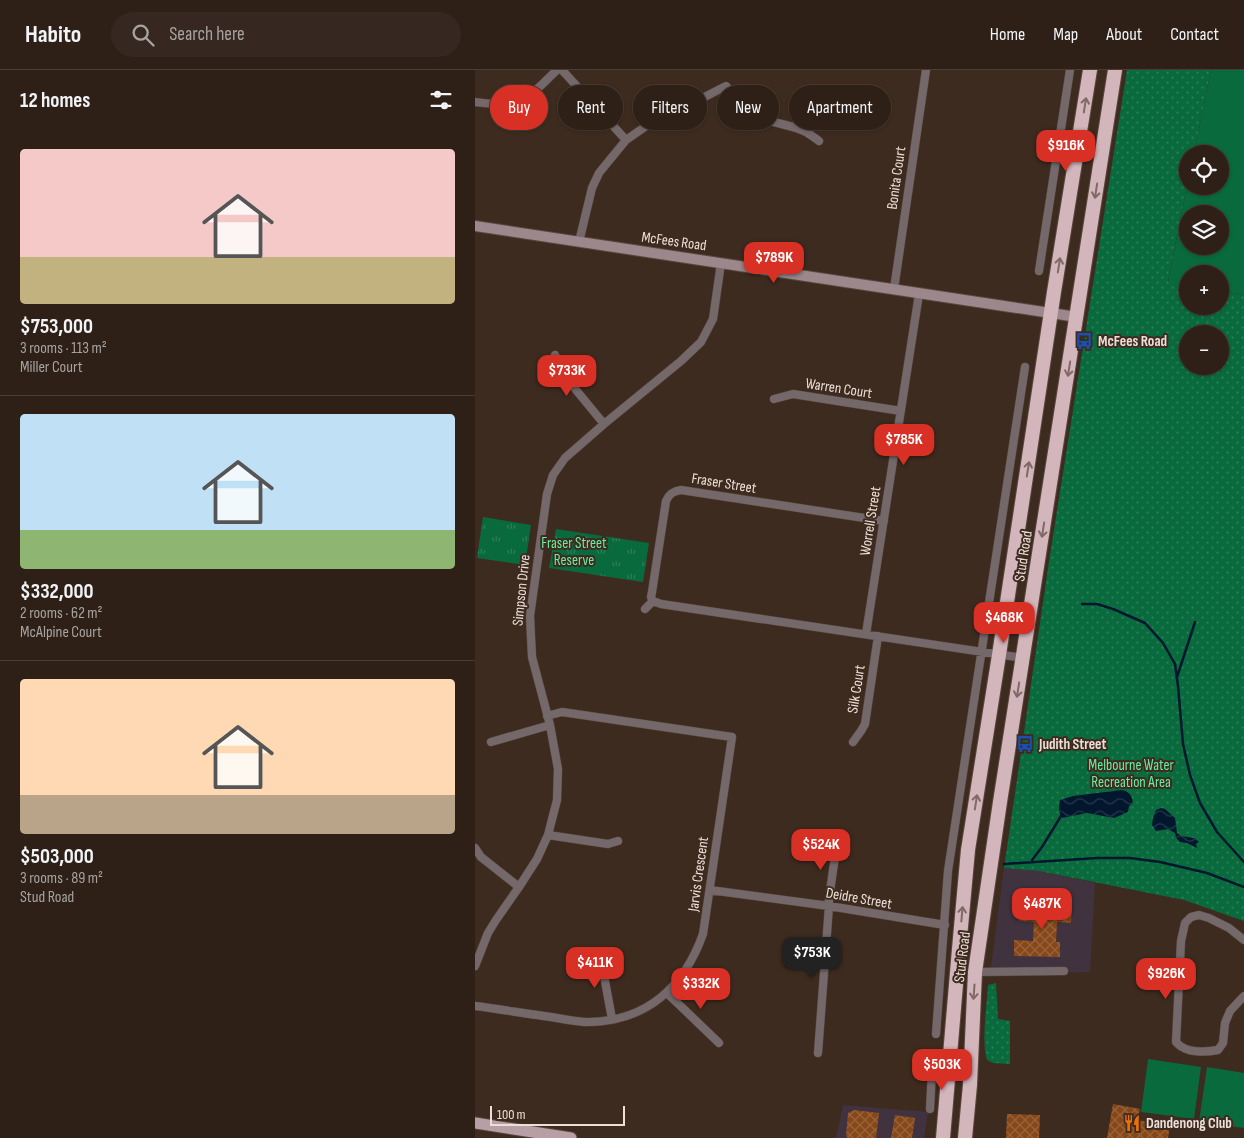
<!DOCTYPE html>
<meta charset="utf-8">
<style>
:root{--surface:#2e2017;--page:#362820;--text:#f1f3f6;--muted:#a7a3a1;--line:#493e36;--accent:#d93025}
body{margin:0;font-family:"Sofia Sans Condensed",sans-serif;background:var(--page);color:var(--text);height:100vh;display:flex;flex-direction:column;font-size:19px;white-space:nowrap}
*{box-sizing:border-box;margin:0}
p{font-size:16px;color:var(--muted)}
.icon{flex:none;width:28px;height:28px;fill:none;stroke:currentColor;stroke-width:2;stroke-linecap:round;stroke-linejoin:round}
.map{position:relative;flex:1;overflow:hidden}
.sheet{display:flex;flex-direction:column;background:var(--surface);width:475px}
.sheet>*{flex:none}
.hud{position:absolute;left:15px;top:15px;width:475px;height:45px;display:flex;gap:10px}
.buttons{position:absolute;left:704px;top:75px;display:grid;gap:10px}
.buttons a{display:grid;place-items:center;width:50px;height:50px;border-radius:50%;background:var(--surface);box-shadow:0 1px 4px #0004,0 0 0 1px var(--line);font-size:25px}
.scale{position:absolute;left:15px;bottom:12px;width:135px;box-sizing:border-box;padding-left:5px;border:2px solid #ecdfd8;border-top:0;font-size:14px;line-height:18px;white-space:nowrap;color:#ecdfd8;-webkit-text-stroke:4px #3e2b1f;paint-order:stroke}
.price{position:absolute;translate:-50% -42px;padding:0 11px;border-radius:10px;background:var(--accent);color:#fff;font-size:16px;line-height:32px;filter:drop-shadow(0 1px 2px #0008)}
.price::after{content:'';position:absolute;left:50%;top:30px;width:15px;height:11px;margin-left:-8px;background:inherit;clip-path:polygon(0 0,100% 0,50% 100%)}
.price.active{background:#222;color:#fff}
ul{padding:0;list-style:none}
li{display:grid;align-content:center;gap:10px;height:265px;padding:0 20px}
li+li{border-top:1px solid var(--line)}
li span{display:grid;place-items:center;height:155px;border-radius:5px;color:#555}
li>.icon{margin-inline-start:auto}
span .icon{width:90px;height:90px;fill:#fffc;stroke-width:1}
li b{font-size:21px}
h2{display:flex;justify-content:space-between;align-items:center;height:60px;padding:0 20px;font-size:21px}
.pill{padding:0 18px;border-radius:22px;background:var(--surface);box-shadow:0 1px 4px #0004,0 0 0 1px var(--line);font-size:18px;line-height:45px}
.pill.active{background:var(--accent);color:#fff}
header{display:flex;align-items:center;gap:30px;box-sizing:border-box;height:70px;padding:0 25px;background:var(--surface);border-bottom:1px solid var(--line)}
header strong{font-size:24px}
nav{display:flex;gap:28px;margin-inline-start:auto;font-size:18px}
.search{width:350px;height:45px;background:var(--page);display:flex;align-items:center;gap:12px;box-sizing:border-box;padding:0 18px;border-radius:28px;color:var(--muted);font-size:19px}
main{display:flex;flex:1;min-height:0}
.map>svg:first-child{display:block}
.commercial{fill:#41323f}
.grass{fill:url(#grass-dots);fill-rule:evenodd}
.park{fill:url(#park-tufts)}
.garden{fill:#096a3d;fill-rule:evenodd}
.water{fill:url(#water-waves)}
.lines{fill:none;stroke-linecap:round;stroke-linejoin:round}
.stream{stroke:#02172d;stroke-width:2.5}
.building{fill:url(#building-cross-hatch)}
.street-casing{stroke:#5a483d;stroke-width:9}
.secondary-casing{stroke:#5a483d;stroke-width:12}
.primary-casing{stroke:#5a483d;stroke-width:13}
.highway-casing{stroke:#5a483d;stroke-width:16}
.street{stroke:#74686b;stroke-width:8}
.secondary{stroke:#9b878c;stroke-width:10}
.primary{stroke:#b89fa5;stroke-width:11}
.highway{stroke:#d3b5bc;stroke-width:14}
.oneway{stroke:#816966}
.labels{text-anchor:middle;stroke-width:4;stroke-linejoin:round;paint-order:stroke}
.street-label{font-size:15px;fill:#ecdfd8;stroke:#3e2b1f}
.poi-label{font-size:15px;font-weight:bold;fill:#ecdfd8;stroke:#3e2b1f;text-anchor:start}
.park-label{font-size:15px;fill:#69eea1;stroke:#3e2b1f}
</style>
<header>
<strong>Habito</strong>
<div class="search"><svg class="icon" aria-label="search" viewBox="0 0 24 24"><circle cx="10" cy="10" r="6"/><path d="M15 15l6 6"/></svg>Search here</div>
<nav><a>Home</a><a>Map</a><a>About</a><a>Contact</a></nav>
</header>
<main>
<section class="sheet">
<h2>12 homes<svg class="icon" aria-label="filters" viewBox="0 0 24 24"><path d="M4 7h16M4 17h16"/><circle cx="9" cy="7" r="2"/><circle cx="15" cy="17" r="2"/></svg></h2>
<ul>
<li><span style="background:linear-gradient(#f6c9c9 70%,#c2b280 0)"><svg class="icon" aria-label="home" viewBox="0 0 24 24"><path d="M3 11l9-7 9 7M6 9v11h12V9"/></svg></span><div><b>$753,000</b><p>3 rooms · 113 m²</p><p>Miller Court</p></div></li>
<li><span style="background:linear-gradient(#bfe0f5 75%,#8fb573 0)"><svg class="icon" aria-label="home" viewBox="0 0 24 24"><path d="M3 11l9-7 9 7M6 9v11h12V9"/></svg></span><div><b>$332,000</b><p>2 rooms · 62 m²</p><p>McAlpine Court</p></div></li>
<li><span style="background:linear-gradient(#ffd9b3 75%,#b9a48a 0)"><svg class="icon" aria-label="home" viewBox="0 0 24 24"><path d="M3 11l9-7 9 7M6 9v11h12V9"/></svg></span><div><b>$503,000</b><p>3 rooms · 89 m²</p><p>Stud Road</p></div></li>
</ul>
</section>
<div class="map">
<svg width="769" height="1068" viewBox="0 0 769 1068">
<defs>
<pattern id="grass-dots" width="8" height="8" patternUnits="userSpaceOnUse" patternTransform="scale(1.25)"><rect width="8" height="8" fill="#096a3d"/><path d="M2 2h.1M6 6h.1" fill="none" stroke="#2d7f58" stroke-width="1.8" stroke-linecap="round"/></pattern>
<pattern id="park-tufts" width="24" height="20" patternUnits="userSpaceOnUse" patternTransform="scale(1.25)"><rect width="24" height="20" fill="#096a3d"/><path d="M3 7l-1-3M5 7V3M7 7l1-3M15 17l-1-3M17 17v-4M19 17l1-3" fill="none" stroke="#2d7f58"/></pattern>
<pattern id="water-waves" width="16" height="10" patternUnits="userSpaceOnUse" patternTransform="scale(1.25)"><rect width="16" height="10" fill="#02172d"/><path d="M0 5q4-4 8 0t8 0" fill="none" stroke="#27384b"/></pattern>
<pattern id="building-cross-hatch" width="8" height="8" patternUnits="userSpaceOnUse" patternTransform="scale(1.25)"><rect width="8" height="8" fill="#874819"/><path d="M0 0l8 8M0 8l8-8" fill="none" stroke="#98623a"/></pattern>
</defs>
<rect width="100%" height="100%" fill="#3e2b1f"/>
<path class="commercial" d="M 529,798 L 564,801 L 620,813 L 615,902 L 515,904 Z
M 368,1035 L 453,1042 L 449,1068 L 361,1068 Z"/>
<path class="grass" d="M 652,0 L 736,0 L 719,84 L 712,84 L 712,116 L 693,211 L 712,215 L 712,236 L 745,236 L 745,221 L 769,225 L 769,851 L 709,830 L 564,801 L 529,798 L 575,485 ZM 712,264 L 745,264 L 745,296 L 712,296 Z
M 521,913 L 523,949 L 535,951 L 535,994 L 518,993 L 512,990 C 506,970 512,936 513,915 Z"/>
<path class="park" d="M 8,447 L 56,455 L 50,495 L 2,488 Z
M 81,459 L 174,473 L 168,512 L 74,498 Z"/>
<path class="garden" d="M 736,0 L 769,0 L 769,225 L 745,221 L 745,204 L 712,204 L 712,215 L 693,212 L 712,116 L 745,116 L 745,84 L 719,84 ZM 712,144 L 745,144 L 745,176 L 712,176 Z
M 673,989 L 726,997 L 719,1049 L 666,1042 Z
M 732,997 L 769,1003 L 769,1058 L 724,1052 Z"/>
<path class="water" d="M 646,720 C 654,721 657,725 658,733 L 654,736 L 653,742 L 639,748 L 612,743 L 587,748 C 583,741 584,737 585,730 L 598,726 Z
M 686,738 L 690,739 L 700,748 L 702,763 L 706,766 L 719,768 L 724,772 L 721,774 L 722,778 L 712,773 L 705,772 L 701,768 L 700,763 L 693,759 L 681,761 L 677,755 L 678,748 L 681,740 Z"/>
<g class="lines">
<path class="stream" d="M 607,534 L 622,534 L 638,539 L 670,553 L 688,573 L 700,594 L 703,616 L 708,674 L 715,705 L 725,733 L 742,762 L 769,792
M 702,607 L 720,552
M 557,790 L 567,777 L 586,746
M 529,794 L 622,788 L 655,788 L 685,792 L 732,803 L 769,817"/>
</g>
<path class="building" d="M 545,834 L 597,836 L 596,853 L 582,852 L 581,872 L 585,872 L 585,887 L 539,886 L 539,870 L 558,871 L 559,852 L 544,851 Z
M 638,1034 L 665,1039 L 663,1050 L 695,1056 L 693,1068 L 632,1068 Z
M 379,1040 L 404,1043 L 401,1068 L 373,1068 L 371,1066 L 373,1043 Z
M 532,1044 L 565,1045 L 564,1068 L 531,1068 Z
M 420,1045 L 440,1048 L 437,1068 L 416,1068 Z"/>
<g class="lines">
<g class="street-casing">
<path id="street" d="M 87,0 L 151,70
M 0,32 C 17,34 36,37 52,27 C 63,20 72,9 82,0
M 104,172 L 117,118 L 124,103 L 151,70 L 177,52 L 210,37 L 251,16 C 260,26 269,40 282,46 C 297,54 316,54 331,62 C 336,65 340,68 344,71
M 564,201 L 595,0
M 419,219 L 451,0
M 80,285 L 92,309 L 129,354
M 299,329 L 318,324 L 426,341
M 178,531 L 186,534 L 548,588
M 178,531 L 176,527 L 177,522 L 191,431 C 194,424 198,421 206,420 L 409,451
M 170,539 L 178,531
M 391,564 L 444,224
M 16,672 L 75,655
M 378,672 L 386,661 L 390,654 L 403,566
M 73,765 L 133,774 L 143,771
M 0,778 L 6,787 L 44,817
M 235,820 L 354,836 L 470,855
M 769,870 L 754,858 L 734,848 L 724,845 L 716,847 L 710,853 L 706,871 L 701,972 C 702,973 706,977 707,977 C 716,983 733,982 743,980 L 748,973 L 750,953 L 755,941 L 769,926
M 125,884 L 137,949
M 0,896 L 13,863 L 21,850 L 44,817 L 62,789 L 73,765 L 82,730 L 83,699 L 75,655 L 57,587 L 55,546 L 72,424 L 78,405 L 90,388 L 129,354 L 206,291 L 226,272 L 238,249 L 246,193
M 500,902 L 589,901
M 192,923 L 244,973
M 0,936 C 25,939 51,944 76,947 C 89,949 102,952 114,952 C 172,951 209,917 228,864 L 257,667 L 87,642 L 72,646
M 461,964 L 473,801 L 550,297
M 343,983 L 354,836 L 354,828 L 363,766
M 455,1039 L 457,1001"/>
</g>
<g class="secondary-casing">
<path id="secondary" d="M 0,156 L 602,247"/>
</g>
<g class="primary-casing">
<path id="primary" d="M 0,1053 L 96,1068"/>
</g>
<g class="highway-casing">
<path id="highway" d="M 468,1068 L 484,879 L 493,780 L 524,585 L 579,222 L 615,0
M 490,1068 L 495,1015 L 500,902 L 525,732 L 640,0"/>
</g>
<use href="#street" class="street"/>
<use href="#secondary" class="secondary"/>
<use href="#primary" class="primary"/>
<use href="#highway" class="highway"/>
</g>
<defs><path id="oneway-shaft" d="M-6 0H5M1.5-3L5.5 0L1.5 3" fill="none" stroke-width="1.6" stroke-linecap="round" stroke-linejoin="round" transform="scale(1.25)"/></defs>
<g class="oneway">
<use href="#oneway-shaft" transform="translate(610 35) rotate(-81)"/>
<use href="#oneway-shaft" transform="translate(621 121) rotate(99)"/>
<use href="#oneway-shaft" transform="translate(584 195) rotate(-81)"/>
<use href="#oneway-shaft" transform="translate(594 299) rotate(99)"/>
<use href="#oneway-shaft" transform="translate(553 399) rotate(-81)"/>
<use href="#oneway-shaft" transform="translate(568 460) rotate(99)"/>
<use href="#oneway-shaft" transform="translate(543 620) rotate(99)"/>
<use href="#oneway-shaft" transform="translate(501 732) rotate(-81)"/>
<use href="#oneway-shaft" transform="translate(487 844) rotate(-85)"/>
<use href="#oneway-shaft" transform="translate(499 922) rotate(94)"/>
</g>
<defs>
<g id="bus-bare" transform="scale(1.35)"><path d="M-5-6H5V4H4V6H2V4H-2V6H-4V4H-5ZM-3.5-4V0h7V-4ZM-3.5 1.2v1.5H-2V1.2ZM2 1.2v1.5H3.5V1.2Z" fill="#1a4fb4" stroke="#3e2b1f" stroke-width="2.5" paint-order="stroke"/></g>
<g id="restaurant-bare" transform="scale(1.35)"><path d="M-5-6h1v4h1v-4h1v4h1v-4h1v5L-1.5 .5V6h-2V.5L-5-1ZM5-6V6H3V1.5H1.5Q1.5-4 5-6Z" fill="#e8710a" stroke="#3e2b1f" stroke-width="2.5" paint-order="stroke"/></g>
</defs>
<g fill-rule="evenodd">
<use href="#bus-bare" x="609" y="271"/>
<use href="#bus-bare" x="550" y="674"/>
<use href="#restaurant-bare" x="657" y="1053"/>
</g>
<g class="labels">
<g class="street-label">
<text transform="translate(421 108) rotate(-82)" y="5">Bonita Court</text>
<text transform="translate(199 171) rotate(8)" y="5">McFees Road</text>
<text transform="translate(364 318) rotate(9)" y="5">Warren Court</text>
<text transform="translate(249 413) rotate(9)" y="5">Fraser Street</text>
<text transform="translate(395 451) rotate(-81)" y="5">Worrell Street</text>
<text transform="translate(548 486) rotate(-81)" y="5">Stud Road</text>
<text transform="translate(46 520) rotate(-84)" y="5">Simpson Drive</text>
<text transform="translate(381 619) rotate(-81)" y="5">Silk Court</text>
<text transform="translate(223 804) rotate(-82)" y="5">Jarvis Crescent</text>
<text transform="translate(384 828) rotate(10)" y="5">Deidre Street</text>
<text transform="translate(487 887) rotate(-83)" y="5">Stud Road</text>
</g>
<g class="poi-label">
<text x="623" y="276">McFees Road</text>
<text x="564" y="679">Judith Street</text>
<text x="671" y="1058">Dandenong Club</text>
</g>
<g class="park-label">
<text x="99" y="478">Fraser Street<tspan x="99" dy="17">Reserve</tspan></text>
<text x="656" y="700">Melbourne Water<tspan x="656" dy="17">Recreation Area</tspan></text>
</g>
</g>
</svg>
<div class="buttons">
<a><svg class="icon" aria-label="locate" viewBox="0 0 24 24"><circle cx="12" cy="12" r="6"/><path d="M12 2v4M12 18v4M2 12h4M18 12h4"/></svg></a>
<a><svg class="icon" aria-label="layers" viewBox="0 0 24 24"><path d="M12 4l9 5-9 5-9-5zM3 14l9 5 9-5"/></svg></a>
<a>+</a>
<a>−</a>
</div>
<div class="scale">100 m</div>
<b class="price" style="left:591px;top:102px">$916K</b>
<b class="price" style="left:299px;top:214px">$789K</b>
<b class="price" style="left:92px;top:327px">$733K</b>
<b class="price" style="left:429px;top:396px">$785K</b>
<b class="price" style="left:529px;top:574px">$468K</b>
<b class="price" style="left:346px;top:801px">$524K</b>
<b class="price" style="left:567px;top:860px">$487K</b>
<b class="price active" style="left:337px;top:909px">$753K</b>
<b class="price" style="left:120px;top:919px">$411K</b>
<b class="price" style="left:691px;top:930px">$926K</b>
<b class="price" style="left:226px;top:940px">$332K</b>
<b class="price" style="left:467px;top:1021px">$503K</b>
<div class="hud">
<a class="pill active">Buy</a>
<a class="pill">Rent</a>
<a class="pill">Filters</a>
<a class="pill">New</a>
<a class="pill">Apartment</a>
</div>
</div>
</main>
